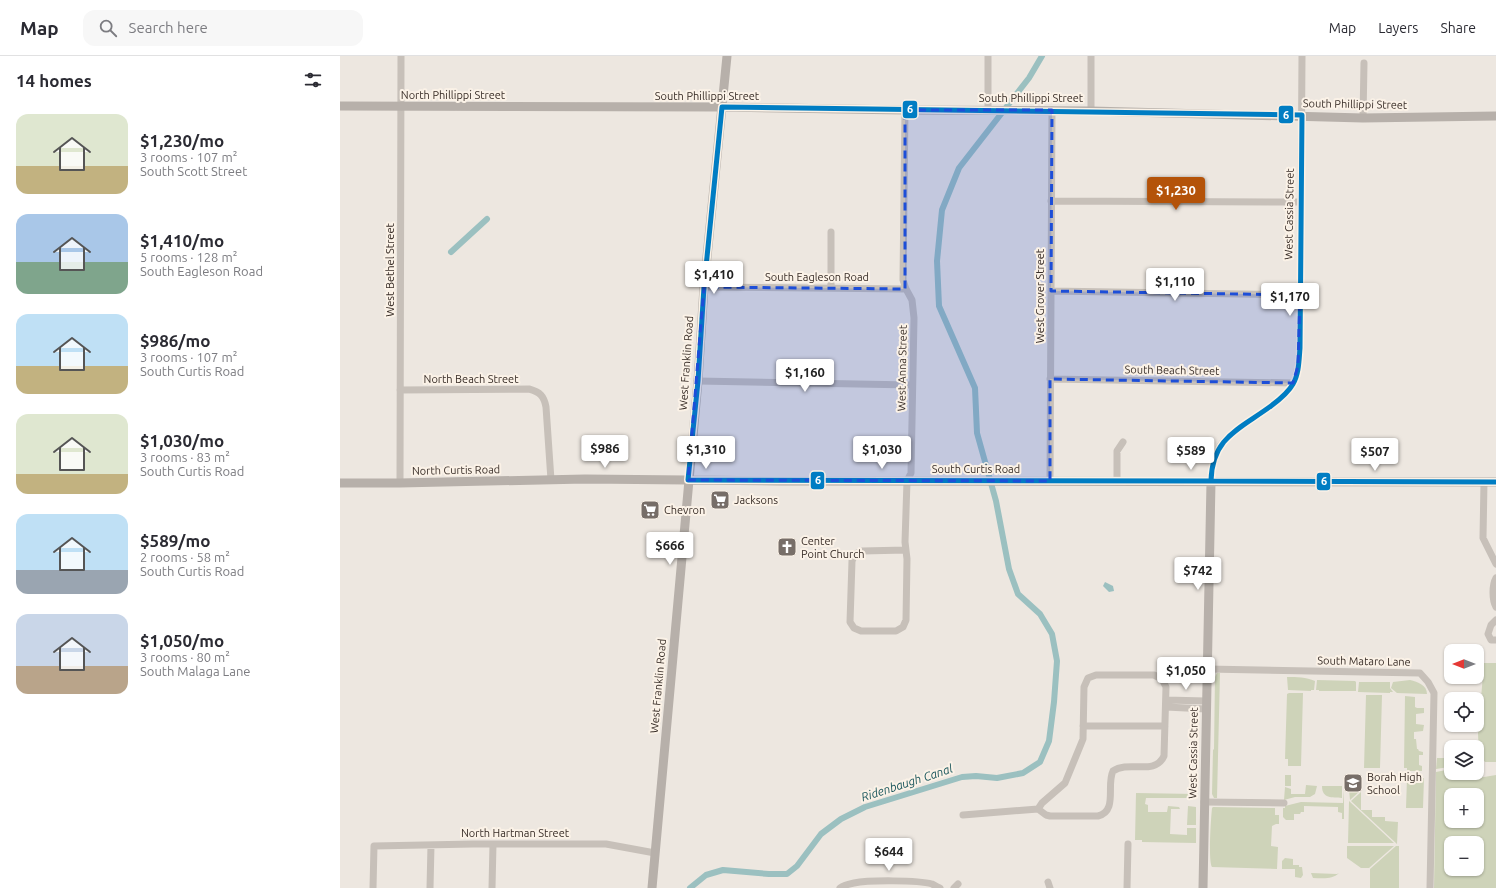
<!DOCTYPE html>
<meta charset="utf-8">
<style>
:root{--surface:#fff;--page:#f7f7f7;--text:#2b2b33;--muted:#7c7c81;--line:#e1e1e2;--accent:#b45309}
body{margin:0;font-family:Ubuntu,sans-serif;background:var(--page);color:var(--text);height:100vh;display:flex;flex-direction:column;font-size:15px;white-space:nowrap}
*{box-sizing:border-box;margin:0}
p{font-size:13px;color:var(--muted)}
.icon{flex:none;width:22px;height:22px;fill:none;stroke:currentColor;stroke-width:2;stroke-linecap:round;stroke-linejoin:round}
.map{position:relative;flex:1;overflow:hidden}
.details{display:flex;flex-direction:column;background:var(--surface);width:340px}
.details>*{flex:none}
.needle{width:26px;rotate:270deg}
.controls{position:absolute;left:1104px;top:588px;display:grid;gap:8px}
.controls a{display:grid;place-items:center;width:40px;height:40px;border-radius:8px;background:var(--surface);box-shadow:0 1px 3px #0004;font-size:20px}
.price{position:absolute;translate:-50% -34px;padding:0 9px;border-radius:4px;background:#fff;color:#222;font-size:13px;line-height:26px;filter:drop-shadow(0 1px 2px #0008)}
.price::after{content:'';position:absolute;left:50%;top:24px;width:12px;height:9px;margin-left:-6px;background:inherit;clip-path:polygon(0 0,100% 0,50% 100%)}
.price.current{background:var(--accent);color:#fff}
ul{padding:0;list-style:none}
li{display:flex;align-items:center;gap:12px;height:100px;padding:0 16px}
li span{display:grid;place-items:center;flex:none;width:112px;height:80px;border-radius:12px;color:#555}
li>.icon{margin-inline-start:auto}
span .icon{width:48px;height:48px;fill:#fffc;stroke-width:1}
li b{font-size:17px}
h2{display:flex;justify-content:space-between;align-items:center;height:48px;padding:0 16px;font-size:17px}
header{display:flex;align-items:center;gap:24px;box-sizing:border-box;height:56px;padding:0 20px;background:var(--surface);border-bottom:1px solid var(--line)}
header strong{font-size:19px}
nav{display:flex;gap:22px;margin-inline-start:auto;font-size:14px}
.search{width:280px;height:36px;background:var(--page);display:flex;align-items:center;gap:10px;box-sizing:border-box;padding:0 14px;border-radius:12px;color:var(--muted);font-size:15px}
main{display:flex;flex:1;min-height:0}
.map>svg:first-child{display:block}
.green{fill:#ced3b9;fill-rule:evenodd}
.water{fill:#9bc0c0}
.lines{fill:none;stroke-linecap:round;stroke-linejoin:round}
.canal{stroke:#9bc0c0;stroke-width:6}
.street{stroke:#c7c0b9;stroke-width:7}
.secondary{stroke:#b7b0aa;stroke-width:9}
.bus-1-casing{stroke:#fbf2e7;stroke-width:8}
.bus-1{stroke:#007dc3;stroke-width:5}
.marked{fill:#1d4ed8;fill-opacity:0.2;stroke:#1d4ed8;stroke-width:3;stroke-dasharray:8 5;stroke-linejoin:round}
.labels{text-anchor:middle;stroke-width:4;stroke-linejoin:round;paint-order:stroke}
.street-label{font-size:11px;fill:#382d27;stroke:#fbf2e7}
.poi-label{font-size:11px;fill:#382d27;stroke:#fbf2e7;text-anchor:start}
.water-label{font-size:12px;font-style:italic;fill:#1a565c;stroke:#fbf2e7}
.line-badge{stroke:#fbf2e7;stroke-width:1.5}
.badge-label{font-size:11px;text-anchor:middle;font-weight:bold;fill:#fff}
</style>
<header>
<strong>Map</strong>
<div class="search"><svg class="icon" aria-label="search" viewBox="0 0 24 24"><circle cx="10" cy="10" r="6"/><path d="M15 15l6 6"/></svg>Search here</div>
<nav><a>Map</a><a>Layers</a><a>Share</a></nav>
</header>
<main>
<section class="details">
<h2>14 homes<svg class="icon" aria-label="filters" viewBox="0 0 24 24"><path d="M4 7h16M4 17h16"/><circle cx="9" cy="7" r="2"/><circle cx="15" cy="17" r="2"/></svg></h2>
<ul>
<li><span style="background:linear-gradient(#dfe7d0 65%,#c2b280 0)"><svg class="icon" aria-label="home" viewBox="0 0 24 24"><path d="M3 11l9-7 9 7M6 9v11h12V9"/></svg></span><div><b>$1,230/mo</b><p>3 rooms · 107 m²</p><p>South Scott Street</p></div></li>
<li><span style="background:linear-gradient(#a9c7e8 60%,#7fa58c 0)"><svg class="icon" aria-label="home" viewBox="0 0 24 24"><path d="M3 11l9-7 9 7M6 9v11h12V9"/></svg></span><div><b>$1,410/mo</b><p>5 rooms · 128 m²</p><p>South Eagleson Road</p></div></li>
<li><span style="background:linear-gradient(#bfe0f5 65%,#c2b280 0)"><svg class="icon" aria-label="home" viewBox="0 0 24 24"><path d="M3 11l9-7 9 7M6 9v11h12V9"/></svg></span><div><b>$986/mo</b><p>3 rooms · 107 m²</p><p>South Curtis Road</p></div></li>
<li><span style="background:linear-gradient(#dfe7d0 75%,#c2b280 0)"><svg class="icon" aria-label="home" viewBox="0 0 24 24"><path d="M3 11l9-7 9 7M6 9v11h12V9"/></svg></span><div><b>$1,030/mo</b><p>3 rooms · 83 m²</p><p>South Curtis Road</p></div></li>
<li><span style="background:linear-gradient(#bfe0f5 70%,#9aa5b1 0)"><svg class="icon" aria-label="home" viewBox="0 0 24 24"><path d="M3 11l9-7 9 7M6 9v11h12V9"/></svg></span><div><b>$589/mo</b><p>2 rooms · 58 m²</p><p>South Curtis Road</p></div></li>
<li><span style="background:linear-gradient(#c9d6e8 65%,#b9a48a 0)"><svg class="icon" aria-label="home" viewBox="0 0 24 24"><path d="M3 11l9-7 9 7M6 9v11h12V9"/></svg></span><div><b>$1,050/mo</b><p>3 rooms · 80 m²</p><p>South Malaga Lane</p></div></li>
</ul>
</section>
<div class="map">
<svg width="1156" height="832" viewBox="0 0 1156 832">
<rect width="100%" height="100%" fill="#ede7e0"/>
<path class="green" d="M 1144,607 L 1156,607 L 1156,706 L 1145,706 L 1139,698 L 1138,678 Z
M 877,617 L 880,617 L 877,742 L 874,742 L 872,738 L 873,694 L 874,693 L 875,621 Z
M 947,621 C 957,621 966,621 975,625 L 974,634 L 971,634 L 971,635 L 948,634 Z
M 977,624 L 1015,625 L 1016,626 L 1016,635 L 979,635 L 979,634 L 976,634 Z
M 1070,624 C 1078,626 1087,629 1087,638 L 1057,637 L 1051,632 L 1053,626 Z
M 1019,626 L 1050,626 L 1050,632 L 1053,636 L 1050,636 L 1050,637 L 1018,636 Z
M 949,637 L 963,637 L 961,710 L 948,710 L 948,703 L 945,703 L 947,638 Z
M 1026,639 L 1042,639 L 1040,712 L 1024,712 Z
M 1065,640 L 1075,641 L 1075,651 L 1077,652 L 1084,652 L 1084,657 L 1076,658 L 1076,668 L 1084,669 L 1083,675 L 1074,676 L 1074,683 L 1076,683 L 1077,693 L 1078,693 L 1079,695 L 1083,696 L 1083,699 L 1079,699 L 1079,709 L 1082,710 L 1082,715 L 1067,715 L 1067,712 L 1064,712 Z
M 1097,702 L 1107,702 L 1109,711 L 1096,713 Z
M 1111,713 L 1111,717 L 1127,717 L 1130,718 L 1134,717 L 1138,722 L 1156,719 L 1156,832 L 1094,832 L 1096,716 ZM 1111,739 L 1137,739 L 1137,765 L 1111,765 ZM 1111,787 L 1137,787 L 1137,813 L 1111,813 Z
M 945,719 L 951,719 L 951,730 L 945,730 Z
M 1067,722 L 1084,722 L 1083,752 L 1066,752 Z
M 966,729 L 977,730 L 975,738 L 970,741 L 955,741 L 944,744 L 945,731 L 951,733 L 951,738 L 965,738 Z
M 982,730 L 1002,730 L 1002,742 C 992,741 982,743 982,730 Z
M 1004,734 L 1004,763 L 1002,763 L 1002,757 L 998,756 L 998,751 L 964,750 L 964,756 L 961,756 L 960,758 L 954,758 L 954,764 L 946,764 L 943,761 L 943,752 L 945,752 L 945,750 L 961,746 L 1003,747 Z
M 1009,734 L 1021,734 L 1010,744 Z
M 1021,736 L 1021,754 L 1032,754 L 1032,761 L 1045,761 L 1045,765 L 1058,766 L 1057,788 L 1011,745 Z
M 796,737 L 856,738 L 856,742 L 806,742 L 805,748 L 808,749 L 808,756 L 827,756 L 828,750 L 839,751 L 840,753 L 831,753 L 830,778 L 847,779 L 847,772 L 856,772 L 856,787 L 802,786 L 802,784 L 795,784 Z
M 1009,745 L 1054,787 L 1008,787 Z
M 848,750 L 856,751 L 856,769 L 847,769 Z
M 873,751 L 935,752 L 935,759 L 939,759 L 939,768 L 936,768 L 932,770 L 931,790 L 938,791 L 937,813 L 872,811 C 868,805 871,762 872,752 Z
M 1007,790 L 1054,790 L 1029,812 L 1021,812 L 1007,802 Z
M 1056,790 L 1059,790 L 1059,832 L 1030,832 L 1030,813 Z
M 945,802 L 953,803 L 953,809 L 959,809 L 959,811 L 962,811 L 963,819 L 961,822 L 955,821 L 955,813 L 942,813 L 942,805 Z
M 971,817 L 997,818 L 999,817 C 992,824 982,822 973,822 Z"/>
<path class="water" d="M 765,526 L 773,530 L 774,535 L 769,536 L 763,530 Z"/>
<g class="lines">
<path class="canal" d="M 111,196 L 147,163
M 350,832 L 366,819 L 383,814 L 429,818 L 447,818 L 457,810 L 481,778 L 501,763 L 525,751 L 622,721 L 636,720 L 657,722 L 683,717 L 700,706 L 709,685 L 714,646 L 717,605 L 712,578 L 700,558 L 678,538 L 669,513 L 656,445 L 637,377 L 635,332 L 599,250 L 597,205 L 602,154 L 619,112 L 689,22 L 702,0"/>
<path class="street" d="M 751,0 L 751,55
M 565,54 L 563,224 L 566,233 L 572,244 L 574,262 L 571,417 L 567,425 L 565,486 L 567,503 L 566,564 L 563,571 L 556,575 L 521,575 L 514,572 L 510,566 L 512,505 L 515,498 L 522,495 L 566,494
M 648,54 L 648,0
M 1023,62 L 1024,7
M 711,145 L 961,146
M 491,176 L 491,232
M 364,231 L 566,233
M 711,235 L 960,239
M 710,323 L 953,327
M 358,325 L 572,329
M 60,334 L 189,333 C 200,336 204,340 206,351 L 211,424
M 710,425 L 712,54
M 777,426 L 777,395 L 783,386
M 871,426 C 871,414 873,401 880,390 C 889,376 917,361 931,350 C 939,344 949,336 954,326 C 958,315 959,304 960,292 L 962,0
M 1144,426 L 1143,482 L 1156,508
M 60,427 L 61,0
M 1156,522 C 1152,529 1152,544 1156,551
M 1156,564 L 1151,569 L 1148,578 L 1151,584 L 1156,584
M 867,613 L 1080,617 L 1088,626 L 1094,637 L 1090,832
M 826,644 L 866,645
M 826,651 L 866,653
M 743,670 L 825,670
M 864,746 L 944,747
M 623,759 L 698,753 L 706,759 L 710,760 L 758,760 C 778,755 766,729 773,715 C 789,704 815,720 824,700 L 826,631 L 822,623 L 814,619 L 756,619 L 748,622 L 744,631 L 743,683 L 741,688 L 725,727 L 702,747 L 698,753
M 708,826 L 710,832
M 33,832 L 34,790 L 133,788 L 266,788 L 315,797
M 90,832 L 91,789
M 152,832 L 153,788
M 500,832 C 504,829 509,828 514,827 C 528,824 578,824 592,828 C 594,829 597,831 600,832
M 614,832 L 618,828
M 787,832 L 788,788"/>
<path class="secondary" d="M 0,50 L 382,51 L 565,54 L 751,55 L 1023,62 L 1156,60
M 0,427 L 60,427 L 245,423 L 439,425 L 1156,426
M 312,832 L 358,325 L 364,231 L 387,0
M 863,832 L 871,426"/>
<g class="bus-1-casing">
<path id="bus-1" d="M 382,51 L 962,59 L 960,292 C 959,304 959,318 953,328 C 948,337 939,344 931,350 C 900,373 872,381 871,425 L 348,424 L 358,325 L 364,231 Z
M 871,425 L 1156,426"/>
</g>
<use href="#bus-1" class="bus-1"/>
</g>
<path class="marked" d="M 565,54 L 712,54 L 711,235 L 960,239 L 958,310 L 953,327 L 710,323 L 710,425 L 348,424 L 364,231 L 565,233 Z"/>
<defs>
<g id="supermarket-square" transform="scale(1)"><rect x="-9" y="-9" width="18" height="18" rx="4" fill="#776e68" stroke="#fbf2e7"/><path d="M-6-5.5h2.5l.6 2H6L4.5 2H-2.5L-4.4-4H-6ZM-1.5 3.2a1.3 1.3 0 1 0 .1 0ZM3 3.2a1.3 1.3 0 1 0 .1 0Z" fill="#fff"/></g>
<g id="church-square" transform="scale(1)"><rect x="-9" y="-9" width="18" height="18" rx="4" fill="#776e68" stroke="#fbf2e7"/><path d="M-1.2-6h2.4v3.5h3.3v2.4h-3.3V6h-2.4V-.1h-3.3v-2.4h3.3Z" fill="#fff"/></g>
<g id="school-square" transform="scale(1)"><rect x="-9" y="-9" width="18" height="18" rx="4" fill="#776e68" stroke="#fbf2e7"/><path d="M0-5L7-2L0 1L-7-2ZM-4 1L0 2.5L4 1V4Q0 6-4 4Z" fill="#fff"/></g>
</defs>
<g fill-rule="evenodd">
<use href="#supermarket-square" x="380" y="444"/>
<use href="#supermarket-square" x="310" y="454"/>
<use href="#church-square" x="447" y="491"/>
<use href="#school-square" x="1013" y="727"/>
</g>
<g class="labels">
<g class="street-label">
<text x="113" y="43">North Phillippi Street</text>
<text x="367" y="44">South Phillippi Street</text>
<text x="691" y="46">South Phillippi Street</text>
<text transform="translate(1015 48) rotate(1)" y="4">South Phillippi Street</text>
<text transform="translate(949 158) rotate(-89)" y="4">West Cassia Street</text>
<text transform="translate(50 214) rotate(-90)" y="4">West Bethel Street</text>
<text x="477" y="225">South Eagleson Road</text>
<text transform="translate(700 240) rotate(-90)" y="4">West Grover Street</text>
<text transform="translate(346 307) rotate(-86)" y="4">West Franklin Road</text>
<text transform="translate(562 312) rotate(-89)" y="4">West Anna Street</text>
<text transform="translate(832 314) rotate(1)" y="4">South Beach Street</text>
<text x="131" y="327">North Beach Street</text>
<text x="636" y="417">South Curtis Road</text>
<text transform="translate(116 414) rotate(-1)" y="4">North Curtis Road</text>
<text transform="translate(1024 605) rotate(1)" y="4">South Mataro Lane</text>
<text transform="translate(318 630) rotate(-85)" y="4">West Franklin Road</text>
<text transform="translate(853 697) rotate(-89)" y="4">West Cassia Street</text>
<text x="175" y="781">North Hartman Street</text>
</g>
<g class="poi-label">
<text x="394" y="448">Jacksons</text>
<text x="324" y="458">Chevron</text>
<text x="461" y="489">Center<tspan x="461" dy="13">Point Church</tspan></text>
<text x="1027" y="725">Borah High<tspan x="1027" dy="13">School</tspan></text>
</g>
<g class="water-label">
<text transform="translate(567 727) rotate(-18)" y="4">Ridenbaugh Canal</text>
</g>
</g>
<g class="line-badge">
<rect x="562" y="44" width="16" height="19" rx="4" fill="#007dc3"/>
<rect x="938" y="49" width="16" height="19" rx="4" fill="#007dc3"/>
<rect x="470" y="415" width="15" height="19" rx="4" fill="#007dc3"/>
<rect x="976" y="416" width="15" height="19" rx="4" fill="#007dc3"/>
</g>
<g class="badge-label">
<text x="570" y="57">6</text>
<text x="946" y="63">6</text>
<text x="478" y="428">6</text>
<text x="984" y="429">6</text>
</g>
</svg>
<div class="controls">
<a><svg class="needle" viewBox="-14 -14 28 28"><path d="M0-13l5 13h-10z" fill="#e53935"/><path d="M0 13l5-13h-10z" fill="#7c7c81"/></svg></a>
<a><svg class="icon" aria-label="locate" viewBox="0 0 24 24"><circle cx="12" cy="12" r="6"/><path d="M12 2v4M12 18v4M2 12h4M18 12h4"/></svg></a>
<a><svg class="icon" aria-label="layers" viewBox="0 0 24 24"><path d="M12 4l9 5-9 5-9-5zM3 14l9 5 9-5"/></svg></a>
<a>+</a>
<a>−</a>
</div>
<b class="price current" style="left:836px;top:155px">$1,230</b>
<b class="price" style="left:374px;top:239px">$1,410</b>
<b class="price" style="left:835px;top:246px">$1,110</b>
<b class="price" style="left:950px;top:261px">$1,170</b>
<b class="price" style="left:465px;top:337px">$1,160</b>
<b class="price" style="left:265px;top:413px">$986</b>
<b class="price" style="left:366px;top:414px">$1,310</b>
<b class="price" style="left:542px;top:414px">$1,030</b>
<b class="price" style="left:851px;top:415px">$589</b>
<b class="price" style="left:1035px;top:416px">$507</b>
<b class="price" style="left:330px;top:510px">$666</b>
<b class="price" style="left:858px;top:535px">$742</b>
<b class="price" style="left:846px;top:635px">$1,050</b>
<b class="price" style="left:549px;top:816px">$644</b>
</div>
</main>
